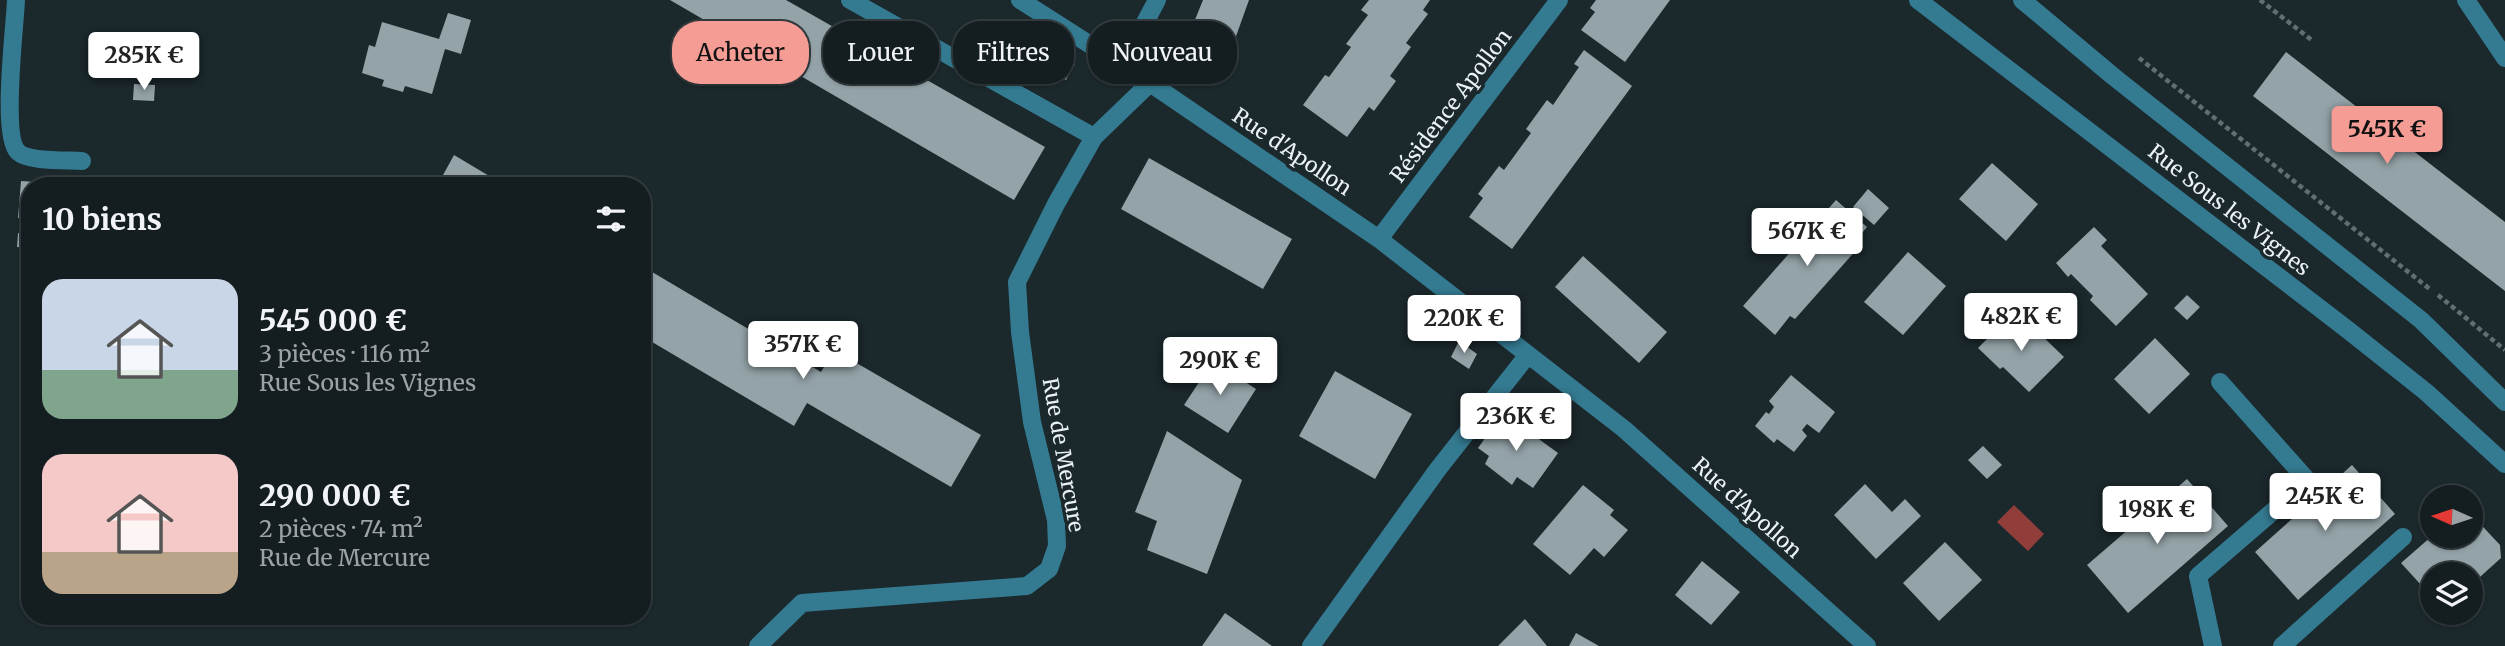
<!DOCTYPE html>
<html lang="fr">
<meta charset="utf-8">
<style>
:root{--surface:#141e21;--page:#212b2e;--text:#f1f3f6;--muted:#9da2a5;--line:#333c3f;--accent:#f59c95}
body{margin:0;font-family:Merriweather,serif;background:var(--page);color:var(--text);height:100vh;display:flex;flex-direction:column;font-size:26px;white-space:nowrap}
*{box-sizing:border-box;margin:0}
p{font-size:23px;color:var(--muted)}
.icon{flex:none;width:38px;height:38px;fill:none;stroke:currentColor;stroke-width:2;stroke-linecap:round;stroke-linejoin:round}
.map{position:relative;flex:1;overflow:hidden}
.sheet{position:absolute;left:21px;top:177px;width:630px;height:448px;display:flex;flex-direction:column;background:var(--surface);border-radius:28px;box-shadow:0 2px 5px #0004,0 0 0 2px var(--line)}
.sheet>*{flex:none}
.banner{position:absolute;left:672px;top:21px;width:665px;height:63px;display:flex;gap:14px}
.needle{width:46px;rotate:273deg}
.tools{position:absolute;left:2420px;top:485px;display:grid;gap:14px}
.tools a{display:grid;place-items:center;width:63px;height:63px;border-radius:50%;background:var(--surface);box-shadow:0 2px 5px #0004,0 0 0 2px var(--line);font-size:35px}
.price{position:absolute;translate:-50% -60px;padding:0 16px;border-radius:7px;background:#fff;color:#222;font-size:23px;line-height:46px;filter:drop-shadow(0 2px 4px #0008)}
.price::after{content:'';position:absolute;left:50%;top:42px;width:21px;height:16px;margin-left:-10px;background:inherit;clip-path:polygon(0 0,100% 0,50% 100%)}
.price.selected{background:var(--accent);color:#111}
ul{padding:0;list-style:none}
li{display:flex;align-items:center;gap:21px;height:175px;padding:0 21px}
li span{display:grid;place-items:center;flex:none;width:196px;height:140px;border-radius:21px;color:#555}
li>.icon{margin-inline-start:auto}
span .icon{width:84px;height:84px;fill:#fffc;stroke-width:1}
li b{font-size:30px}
h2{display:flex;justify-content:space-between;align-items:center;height:84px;padding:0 21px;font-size:30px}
.chip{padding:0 24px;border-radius:28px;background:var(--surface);box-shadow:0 2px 5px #0004,0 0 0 2px var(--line);font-size:24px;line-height:63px}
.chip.selected{background:var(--accent);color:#111}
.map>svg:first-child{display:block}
.water{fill:#913e3b}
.building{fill:#94a3a8}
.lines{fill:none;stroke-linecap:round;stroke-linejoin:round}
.path{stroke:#626e71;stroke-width:4.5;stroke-dasharray:5 3.5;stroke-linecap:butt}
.minor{stroke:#347a91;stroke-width:18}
.labels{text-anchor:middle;stroke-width:7;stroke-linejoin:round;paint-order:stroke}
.street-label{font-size:21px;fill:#eaf2f5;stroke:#1b282c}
</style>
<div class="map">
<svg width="2505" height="646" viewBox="0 0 2505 646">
<rect width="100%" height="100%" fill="#1b282c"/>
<path class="water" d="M 2014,505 L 2044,534 L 2028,551 L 1997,522 Z"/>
<path class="building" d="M 670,0 L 786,0 L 1045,147 L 1014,200 Z
M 1203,0 L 1249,0 L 1235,39 L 1222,34 L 1217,49 L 1188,37 Z
M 1369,0 L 1430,0 L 1423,10 L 1428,14 L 1406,43 L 1411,47 L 1390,76 L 1396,81 L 1374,111 L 1369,107 L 1347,137 L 1303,105 L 1325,75 L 1329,77 L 1351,47 L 1346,44 L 1368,15 L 1361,10 Z
M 1596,0 L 1670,0 L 1625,62 L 1581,30 L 1595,12 L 1590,8 Z
M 448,13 L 471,20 L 461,54 L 445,49 L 432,94 L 405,86 L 403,92 L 382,86 L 384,80 L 362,73 L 369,45 L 375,47 L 382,22 L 439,39 Z
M 1033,39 L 1075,64 L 1066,80 L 1023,55 Z
M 1584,50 L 1632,86 L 1512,249 L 1469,217 L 1483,198 L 1478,194 L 1499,166 L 1504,170 L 1531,133 L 1526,129 L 1547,100 L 1553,105 L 1579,67 L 1574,64 Z
M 2286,52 L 2505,222 L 2505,291 L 2253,96 Z
M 134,84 L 155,85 L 154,101 L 133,100 Z
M 454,155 L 506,186 L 437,186 Z
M 1149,158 L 1292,239 L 1263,289 L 1121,209 Z
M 1992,163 L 2038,204 L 2006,241 L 1959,199 Z
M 52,178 L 110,182 L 110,186 L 30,186 L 30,219 L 18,218 L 21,181 L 52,183 Z
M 1868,189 L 1889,208 L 1874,225 L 1853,207 Z
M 1836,200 L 1867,227 L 1853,244 L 1858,248 L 1795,319 L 1790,316 L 1775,335 L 1743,306 Z
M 2094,227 L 2107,240 L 2101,246 L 2148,294 L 2116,326 L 2090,300 L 2093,296 L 2071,274 L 2068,277 L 2056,263 Z
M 18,233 L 30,233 L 30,248 L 17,247 Z
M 1908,252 L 1946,286 L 1903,335 L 1864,302 Z
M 1583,256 L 1667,332 L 1639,363 L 1555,287 Z
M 642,266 L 821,372 L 834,350 L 981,435 L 951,487 L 807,403 L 794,426 L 642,336 Z
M 2187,295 L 2200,307 L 2187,320 L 2174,308 Z
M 2013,313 L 2034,335 L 2037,331 L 2064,357 L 2029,392 L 2003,367 L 2000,369 L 1978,348 Z
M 2155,338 L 2190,374 L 2149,414 L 2114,379 Z
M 1459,341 L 1477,354 L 1469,369 L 1451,357 Z
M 1213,361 L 1256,389 L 1228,433 L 1184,405 Z
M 1335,371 L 1412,414 L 1375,479 L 1299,436 Z
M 1791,375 L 1835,412 L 1819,433 L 1807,424 L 1802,430 L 1807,436 L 1794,452 L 1777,439 L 1774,443 L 1755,426 L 1766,412 L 1769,414 L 1774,407 L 1769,401 Z
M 1503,413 L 1558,453 L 1533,488 L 1517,477 L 1512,485 L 1485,464 L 1489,456 L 1478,448 Z
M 1167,431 L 1242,480 L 1207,574 L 1147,550 L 1157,521 L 1135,512 Z
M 1983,446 L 2002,465 L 1987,479 L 1968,460 Z
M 2352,465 L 2395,514 L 2298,600 L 2255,552 Z
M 2187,479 L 2228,526 L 2128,613 L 2087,565 Z
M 1865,484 L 1892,512 L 1905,499 L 1921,516 L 1876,559 L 1834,515 Z
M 1583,485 L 1614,510 L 1610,515 L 1628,530 L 1604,557 L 1594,548 L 1570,575 L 1533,544 Z
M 2471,514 L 2500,545 L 2501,558 L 2471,585 L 2471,574 L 2432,574 L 2432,597 L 2401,563 L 2432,536 L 2471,536 Z
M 1945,542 L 1982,580 L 1939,621 L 1903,583 Z
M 1702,561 L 1740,592 L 1711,625 L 1675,595 Z
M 1225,613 L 1272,646 L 1202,646 Z
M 1525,619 L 1547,646 L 1498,646 Z
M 1576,633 L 1599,646 L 1569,646 Z"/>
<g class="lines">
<path class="path" d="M 2260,0 L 2313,41
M 2139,58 L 2431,290
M 2438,295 L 2505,350"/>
<path class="minor" d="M 16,0 C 15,27 1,136 18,152 C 28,162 67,160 82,161
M 850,0 L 1094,137
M 1020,0 L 1150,83 L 1379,239 L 1624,429 L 1867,646
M 1918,0 L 2348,330 L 2426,392 L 2505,464
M 2022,0 L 2114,77 L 2421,320 L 2505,402
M 2466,0 L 2505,58
M 1122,66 L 1157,0
M 1379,239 L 1559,0
M 758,646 L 802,603 L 1027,586 L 1049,569 L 1057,546 L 1056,520 L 1032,422 L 1020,332 L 1017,282 L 1056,204 L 1094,137 L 1150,83
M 1311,646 L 1438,469 L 1527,356
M 2213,646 L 2198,576 L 2308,481 L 2220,382
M 2282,646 L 2403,537"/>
</g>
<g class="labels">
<g class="street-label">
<text transform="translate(1451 106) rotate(-53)" y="7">Résidence Apollon</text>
<text transform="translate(1292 152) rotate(34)" y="7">Rue d'Apollon</text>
<text transform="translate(2229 210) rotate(38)" y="7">Rue Sous les Vignes</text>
<text transform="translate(1063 455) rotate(80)" y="7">Rue de Mercure</text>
<text transform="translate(1747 508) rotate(42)" y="7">Rue d'Apollon</text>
</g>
</g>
</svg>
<div class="tools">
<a><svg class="needle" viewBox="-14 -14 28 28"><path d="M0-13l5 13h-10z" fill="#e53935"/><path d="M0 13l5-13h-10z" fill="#9da2a5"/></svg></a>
<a><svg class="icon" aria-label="layers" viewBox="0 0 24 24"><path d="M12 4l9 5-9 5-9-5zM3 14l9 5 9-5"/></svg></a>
</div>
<b class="price" style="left:144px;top:92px">285K €</b>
<b class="price selected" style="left:2387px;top:166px">545K €</b>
<b class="price" style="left:1807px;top:268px">567K €</b>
<b class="price" style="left:2021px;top:353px">482K €</b>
<b class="price" style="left:1464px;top:355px">220K €</b>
<b class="price" style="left:803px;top:381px">357K €</b>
<b class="price" style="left:1220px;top:397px">290K €</b>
<b class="price" style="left:1516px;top:453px">236K €</b>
<b class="price" style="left:2325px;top:533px">245K €</b>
<b class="price" style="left:2157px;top:546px">198K €</b>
<div class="banner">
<a class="chip selected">Acheter</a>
<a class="chip">Louer</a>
<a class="chip">Filtres</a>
<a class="chip">Nouveau</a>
</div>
<section class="sheet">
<h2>10 biens<svg class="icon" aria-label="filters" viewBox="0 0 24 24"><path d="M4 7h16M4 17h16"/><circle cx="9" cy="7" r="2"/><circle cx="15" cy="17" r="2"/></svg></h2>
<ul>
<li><span style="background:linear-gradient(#c9d6e8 65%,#7fa58c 0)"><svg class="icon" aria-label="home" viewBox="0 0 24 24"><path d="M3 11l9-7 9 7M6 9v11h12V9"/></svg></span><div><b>545 000 €</b><p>3 pièces · 116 m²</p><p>Rue Sous les Vignes</p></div></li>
<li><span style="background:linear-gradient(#f6c9c9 70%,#b9a48a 0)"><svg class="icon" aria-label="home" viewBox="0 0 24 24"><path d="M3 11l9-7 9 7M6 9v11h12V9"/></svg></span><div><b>290 000 €</b><p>2 pièces · 74 m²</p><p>Rue de Mercure</p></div></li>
</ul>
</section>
</div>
